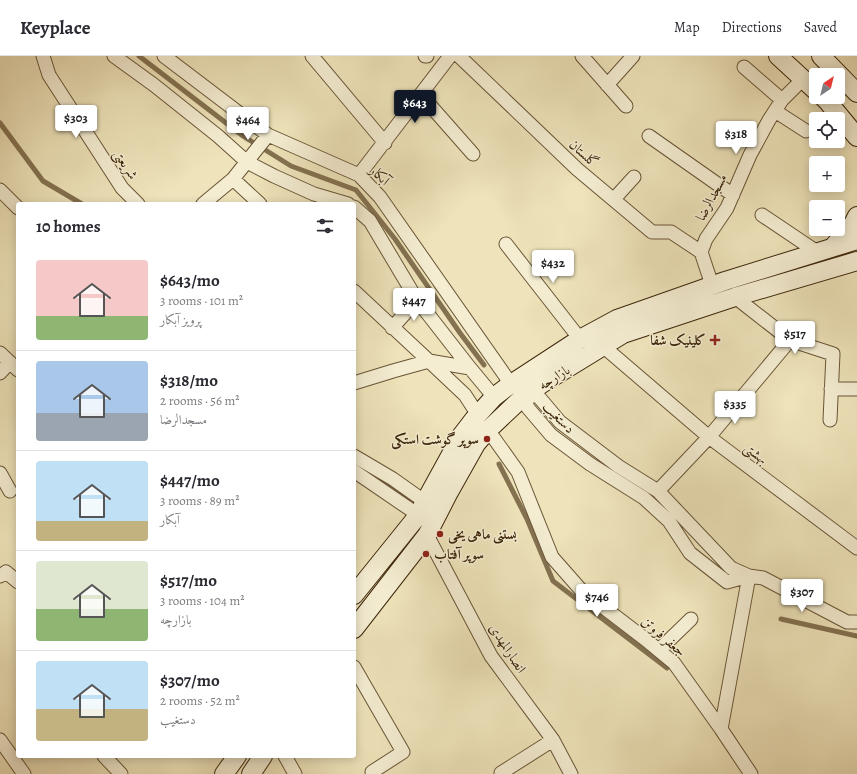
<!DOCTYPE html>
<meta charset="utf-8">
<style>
:root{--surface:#fff;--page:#f7f7f7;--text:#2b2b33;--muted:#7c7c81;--line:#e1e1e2;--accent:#111827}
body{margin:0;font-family:Alegreya,Amiri,serif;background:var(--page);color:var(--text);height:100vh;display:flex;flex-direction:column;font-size:15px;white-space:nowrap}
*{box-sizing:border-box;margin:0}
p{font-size:13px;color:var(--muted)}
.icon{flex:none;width:22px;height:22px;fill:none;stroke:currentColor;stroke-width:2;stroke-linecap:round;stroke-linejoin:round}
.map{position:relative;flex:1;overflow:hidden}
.side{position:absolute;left:16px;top:146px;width:340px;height:556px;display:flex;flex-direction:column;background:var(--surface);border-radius:4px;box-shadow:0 2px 10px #0003}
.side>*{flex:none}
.needle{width:26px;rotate:35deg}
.tools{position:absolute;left:809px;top:12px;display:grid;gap:8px}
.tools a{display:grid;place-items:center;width:36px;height:36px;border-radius:4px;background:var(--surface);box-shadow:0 2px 10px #0003;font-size:20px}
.price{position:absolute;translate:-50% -34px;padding:0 9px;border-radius:4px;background:#fff;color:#222;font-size:13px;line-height:26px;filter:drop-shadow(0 1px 2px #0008)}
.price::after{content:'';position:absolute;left:50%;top:24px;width:12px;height:9px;margin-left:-6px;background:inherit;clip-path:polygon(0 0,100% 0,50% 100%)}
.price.selected{background:var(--accent);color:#fff}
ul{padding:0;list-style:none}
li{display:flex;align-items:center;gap:12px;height:100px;padding:0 20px}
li+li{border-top:1px solid var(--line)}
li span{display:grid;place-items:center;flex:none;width:112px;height:80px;border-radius:4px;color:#555}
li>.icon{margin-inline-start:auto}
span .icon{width:48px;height:48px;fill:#fffc;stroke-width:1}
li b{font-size:17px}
h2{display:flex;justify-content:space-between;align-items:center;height:48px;padding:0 20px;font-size:17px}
header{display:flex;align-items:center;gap:24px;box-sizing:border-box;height:56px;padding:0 20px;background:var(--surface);border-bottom:1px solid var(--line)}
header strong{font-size:19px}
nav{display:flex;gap:22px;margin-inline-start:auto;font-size:14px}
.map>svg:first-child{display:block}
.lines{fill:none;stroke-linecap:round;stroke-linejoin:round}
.stream{stroke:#837150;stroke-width:5}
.minor-casing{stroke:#695536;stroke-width:15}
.secondary-casing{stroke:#3d260a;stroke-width:20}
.minor{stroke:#f4edd2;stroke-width:13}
.secondary{stroke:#f4edd2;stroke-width:18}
.poi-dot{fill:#8f2418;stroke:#f4edd2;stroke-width:1.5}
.labels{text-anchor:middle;stroke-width:3;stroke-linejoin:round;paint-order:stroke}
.street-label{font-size:14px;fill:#3d260a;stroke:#f4edd2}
.poi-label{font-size:14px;font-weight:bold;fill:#3d260a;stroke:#f4edd2;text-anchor:end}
</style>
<header>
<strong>Keyplace</strong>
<nav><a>Map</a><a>Directions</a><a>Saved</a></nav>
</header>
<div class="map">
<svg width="857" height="718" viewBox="0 0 857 718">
<rect width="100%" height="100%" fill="#eee3ba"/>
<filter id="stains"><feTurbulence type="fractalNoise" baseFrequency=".005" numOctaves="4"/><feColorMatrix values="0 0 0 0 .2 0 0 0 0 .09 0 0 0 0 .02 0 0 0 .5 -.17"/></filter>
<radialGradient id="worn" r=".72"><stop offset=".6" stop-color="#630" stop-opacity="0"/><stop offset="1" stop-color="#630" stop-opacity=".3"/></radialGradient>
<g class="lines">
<path class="stream" d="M 139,0 L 243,80 L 291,110 L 356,134 L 395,183 L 460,277 L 484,309
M 0,67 L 43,125 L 82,148
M 499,408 L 527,463 L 553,525 L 667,612
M 373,419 L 417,449
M 781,563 L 857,580"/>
<g class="minor-casing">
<path id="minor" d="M 43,0 L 49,19 L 122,132 L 138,148
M 114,0 L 154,29 L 218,80 L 247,106 L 274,120 L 314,138 L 348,148
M 164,0 L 268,79 L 359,119 L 380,141 L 511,328
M 312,0 L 385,87
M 425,0 L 427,0
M 459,0 L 577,113 L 652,176 L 671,176 L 701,196
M 582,0 L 626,50
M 744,11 L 782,44
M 607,29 L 633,0
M 421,39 L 473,98
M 775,55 L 806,75
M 649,80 L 733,139
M 359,119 L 450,0
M 233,123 L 260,148
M 0,134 L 18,152
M 614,143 L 634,121
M 203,148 L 233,123 L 268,79
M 354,151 L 370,165 L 417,244 L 470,312 L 494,341
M 762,159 L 817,196
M 506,188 L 580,283
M 701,196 L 706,183 L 727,152 L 750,99 L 769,64 L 782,44 L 803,23
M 701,196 L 712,229
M 354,235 L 429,305 L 470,312
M 735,241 L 790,284 L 833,298 L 830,364
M 392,272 L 417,244
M 604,291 L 709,381 L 857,492
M 0,297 L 18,314
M 0,317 L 10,306
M 354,327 L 393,315 L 429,305 L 465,339 L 478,359
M 831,333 L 857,333
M 488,374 L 518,416 L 552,501 L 581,534 L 645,583 L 674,607 L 721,673 L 751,718
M 354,400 L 393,423 L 424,445 L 422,453 L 417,458 L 354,415
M 0,417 L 10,435
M 658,435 L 709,381 L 790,284
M 427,479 L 491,600 L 553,684 L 571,718
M 0,520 L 6,516 L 18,526
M 749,520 L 727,526 L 690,497 L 669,465 L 644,442 L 590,408 L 551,379 L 528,352 L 524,340 L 538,340 L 560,366 L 618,410 L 658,435 L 731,512 L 749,520 L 763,522 L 847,566 L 857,566
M 659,594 L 691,563
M 354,611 L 403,696 L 372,716 L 374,718
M 721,673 L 749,520
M 0,684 L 24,718
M 104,700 L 121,718
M 285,700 L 295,718
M 501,718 L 501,717 L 553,684"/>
</g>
<g class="secondary-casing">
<path id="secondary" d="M 778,0 L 816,35
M 821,0 L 857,37
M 823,41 L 828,46 L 857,81
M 833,191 L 853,168 L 857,160
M 354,539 L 416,462 L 461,380 L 474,363 L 494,341 L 511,328 L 580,283 L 617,263 L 725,225 L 857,184
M 354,573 L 427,479 L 449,436 L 476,388 L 488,374 L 524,340 L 543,327 L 623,278 L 735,241 L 857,205
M 224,718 L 237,700
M 251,718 L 263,700"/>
</g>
<use href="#minor" class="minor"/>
<use href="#secondary" class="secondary"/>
</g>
<g class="poi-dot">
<path d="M713 278h4v4h4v4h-4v4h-4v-4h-4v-4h4z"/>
<circle cx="487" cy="383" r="4"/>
<circle cx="440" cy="478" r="4"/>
<circle cx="426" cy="498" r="4"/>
</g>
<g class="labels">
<g class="street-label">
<text transform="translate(584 97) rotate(42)" y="5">گلستان</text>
<text transform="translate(126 108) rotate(56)" y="5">شریعتی</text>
<text transform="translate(380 119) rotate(44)" y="5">آبکار</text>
<text transform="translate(711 141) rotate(-62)" y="5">مسجدالرضا</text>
<text transform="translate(554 321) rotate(-32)" y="5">بازارچه</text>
<text transform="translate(559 361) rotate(45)" y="5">دستغیب</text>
<text transform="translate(756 397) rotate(37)" y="5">بهشتی</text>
<text transform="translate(664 580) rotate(41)" y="5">جعفر فروتن</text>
<text transform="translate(508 592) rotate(57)" y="5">انصارالمهدی</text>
</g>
<g class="poi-label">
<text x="706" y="289">کلینیک شفا</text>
<text x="479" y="388">سوپر گوشت استکی</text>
<text x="448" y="483" text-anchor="start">بستنی ماهی یخی</text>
<text x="434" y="503" text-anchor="start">سوپر آفتاب</text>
</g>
</g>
<rect width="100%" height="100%" filter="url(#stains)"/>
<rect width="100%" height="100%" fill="url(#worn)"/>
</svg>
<div class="tools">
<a><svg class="needle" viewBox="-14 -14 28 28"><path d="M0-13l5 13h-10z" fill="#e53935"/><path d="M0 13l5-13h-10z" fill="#7c7c81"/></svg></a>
<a><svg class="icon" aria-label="locate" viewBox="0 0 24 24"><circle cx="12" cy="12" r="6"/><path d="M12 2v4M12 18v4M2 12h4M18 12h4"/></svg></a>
<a>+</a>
<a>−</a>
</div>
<b class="price selected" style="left:415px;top:68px">$643</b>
<b class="price" style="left:76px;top:83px">$303</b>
<b class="price" style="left:248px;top:85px">$464</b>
<b class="price" style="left:736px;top:99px">$318</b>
<b class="price" style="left:553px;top:228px">$432</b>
<b class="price" style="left:414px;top:266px">$447</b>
<b class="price" style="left:795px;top:299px">$517</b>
<b class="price" style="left:735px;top:369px">$335</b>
<b class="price" style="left:802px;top:557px">$307</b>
<b class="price" style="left:597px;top:562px">$746</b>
<section class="side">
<h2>10 homes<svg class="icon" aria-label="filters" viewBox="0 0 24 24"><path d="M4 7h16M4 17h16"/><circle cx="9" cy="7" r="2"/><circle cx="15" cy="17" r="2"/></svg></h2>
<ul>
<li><span style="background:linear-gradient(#f6c9c9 70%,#8fb573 0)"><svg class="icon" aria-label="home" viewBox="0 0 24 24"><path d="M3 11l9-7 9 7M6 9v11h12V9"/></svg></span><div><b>$643/mo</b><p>3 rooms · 101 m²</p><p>پرویز آبکار</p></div></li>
<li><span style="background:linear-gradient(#a9c7e8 65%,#9aa5b1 0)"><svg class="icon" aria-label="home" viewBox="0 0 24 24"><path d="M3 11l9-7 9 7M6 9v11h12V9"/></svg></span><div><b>$318/mo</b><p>2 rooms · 56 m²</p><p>مسجدالرضا</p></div></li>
<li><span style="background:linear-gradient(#bfe0f5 75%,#c2b280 0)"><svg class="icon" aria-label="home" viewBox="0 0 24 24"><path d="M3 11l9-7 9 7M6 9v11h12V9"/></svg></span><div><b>$447/mo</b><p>3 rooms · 89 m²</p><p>آبکار</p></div></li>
<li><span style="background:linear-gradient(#dfe7d0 60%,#8fb573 0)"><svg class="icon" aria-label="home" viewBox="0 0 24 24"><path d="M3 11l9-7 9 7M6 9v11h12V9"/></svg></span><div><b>$517/mo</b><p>3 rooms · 104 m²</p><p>بازارچه</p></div></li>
<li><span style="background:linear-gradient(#bfe0f5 60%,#c2b280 0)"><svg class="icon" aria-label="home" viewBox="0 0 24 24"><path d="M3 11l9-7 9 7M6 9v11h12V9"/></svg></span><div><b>$307/mo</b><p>2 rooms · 52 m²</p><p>دستغیب</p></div></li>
</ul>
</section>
</div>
